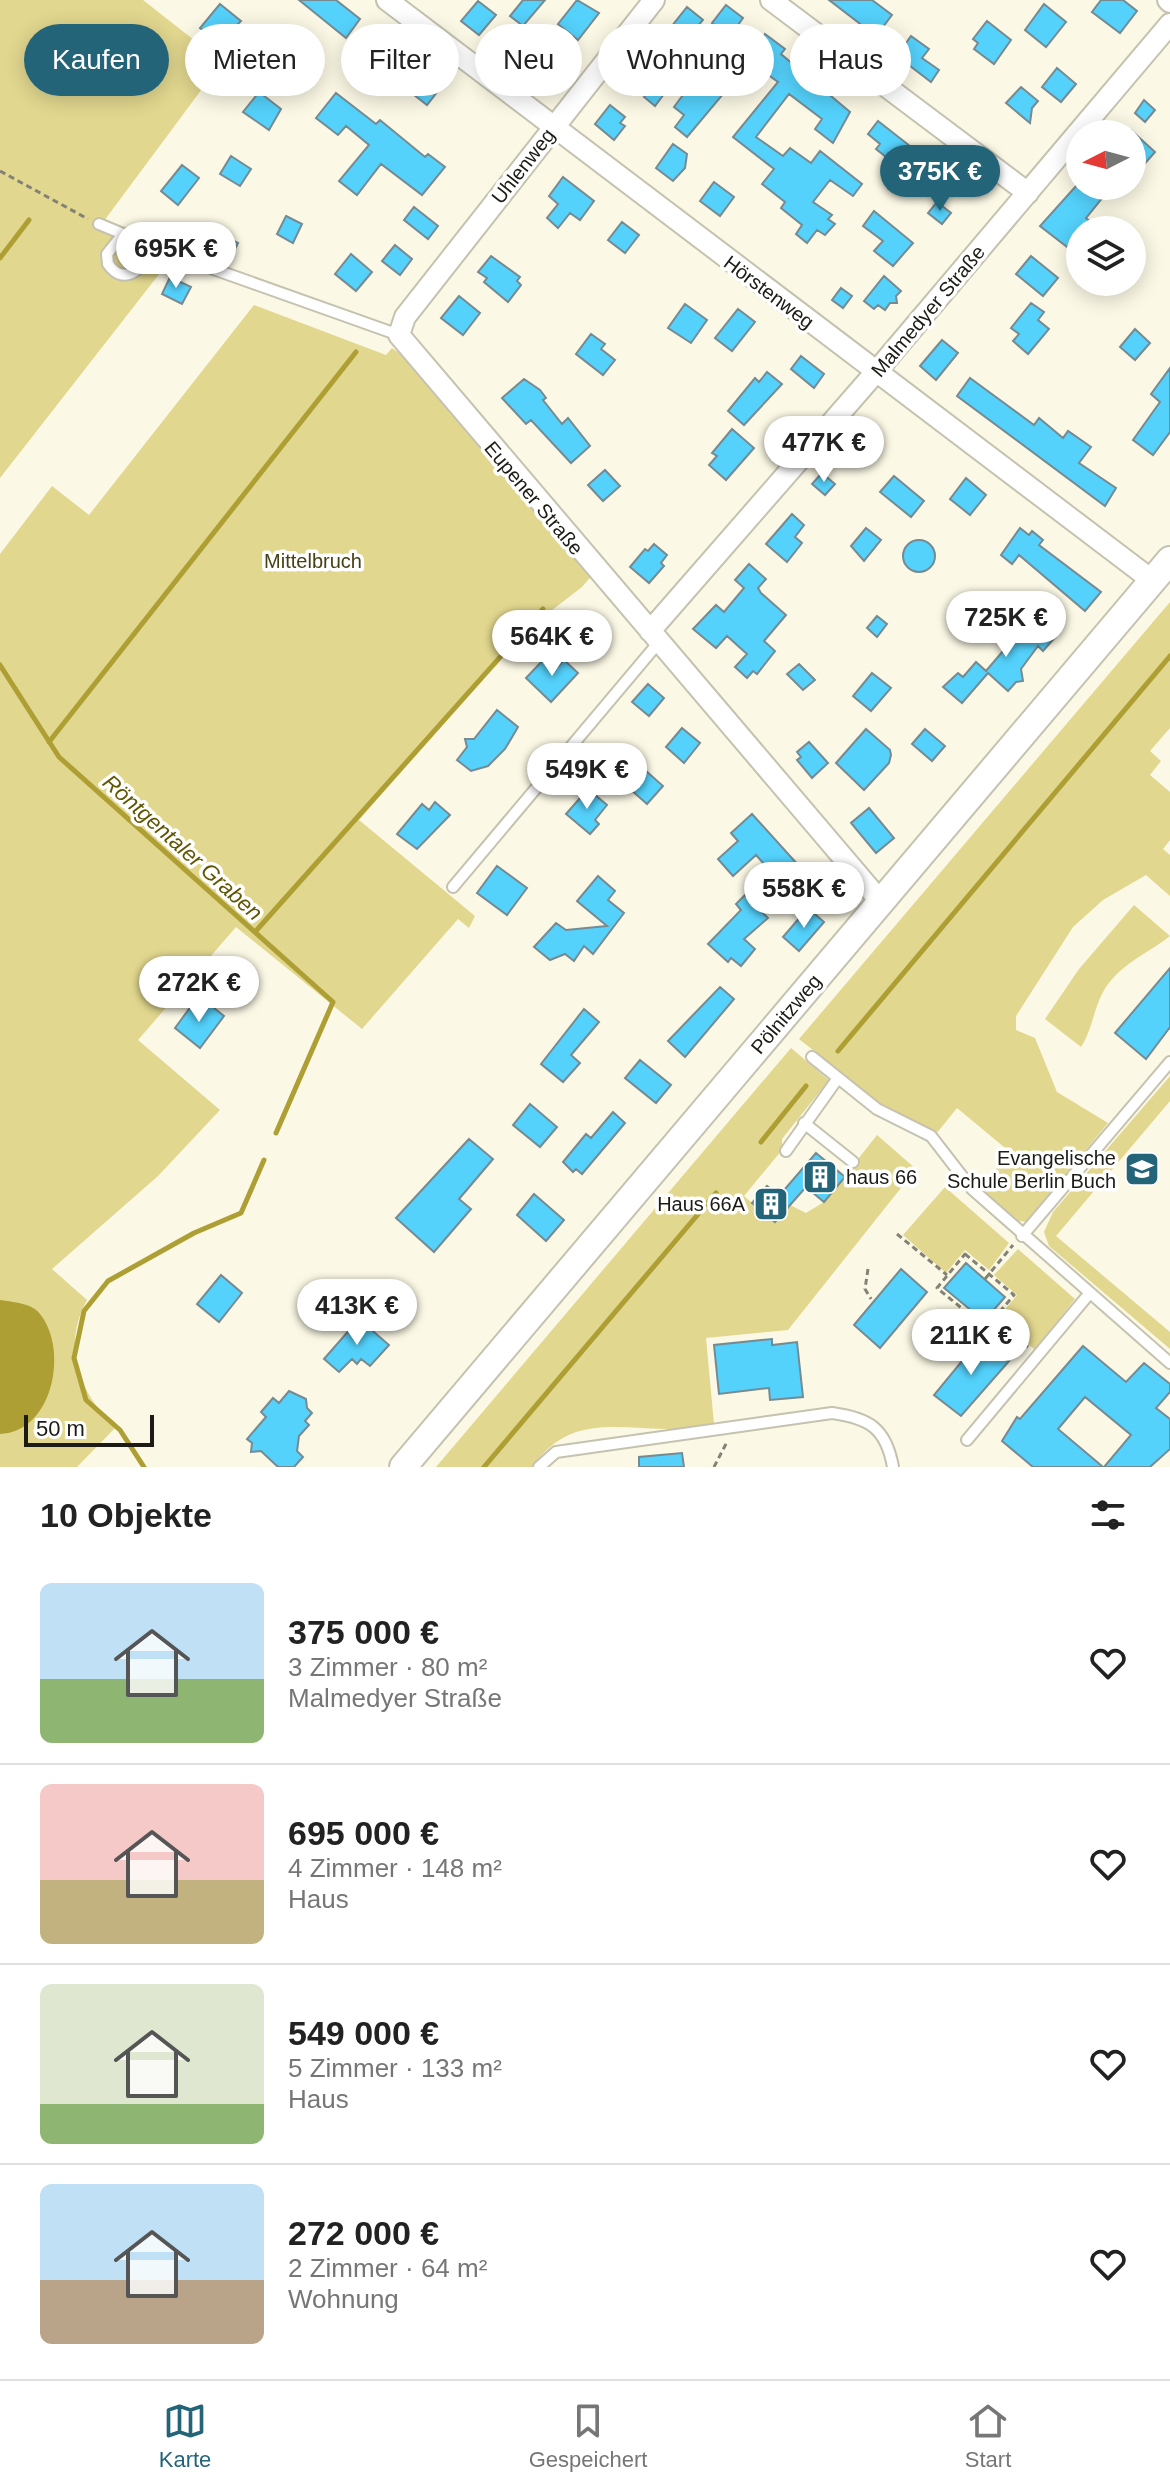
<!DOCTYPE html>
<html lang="de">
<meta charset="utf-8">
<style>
:root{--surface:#fff;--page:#f2f2f2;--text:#222;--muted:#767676;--line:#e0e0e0;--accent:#246479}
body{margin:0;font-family:Helvetica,sans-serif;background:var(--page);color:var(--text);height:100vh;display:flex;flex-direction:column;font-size:30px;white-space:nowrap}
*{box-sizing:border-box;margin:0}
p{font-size:26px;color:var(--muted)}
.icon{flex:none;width:44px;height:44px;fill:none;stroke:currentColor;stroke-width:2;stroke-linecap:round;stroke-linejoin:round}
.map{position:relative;height:1467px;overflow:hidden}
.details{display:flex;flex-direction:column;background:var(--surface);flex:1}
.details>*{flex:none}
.top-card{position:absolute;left:24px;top:24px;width:1122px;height:72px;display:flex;gap:16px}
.needle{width:52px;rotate:264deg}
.buttons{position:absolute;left:1066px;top:120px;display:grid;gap:16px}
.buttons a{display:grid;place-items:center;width:80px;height:80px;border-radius:50%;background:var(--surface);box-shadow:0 4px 20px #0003;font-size:40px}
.scale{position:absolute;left:24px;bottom:20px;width:130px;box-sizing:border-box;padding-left:8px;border:4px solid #1c1b15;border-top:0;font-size:22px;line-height:28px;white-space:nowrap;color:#1c1b15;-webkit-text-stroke:6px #fff;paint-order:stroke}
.price{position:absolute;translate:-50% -68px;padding:0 18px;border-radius:28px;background:#fff;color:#222;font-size:26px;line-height:52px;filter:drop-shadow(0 2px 4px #0008)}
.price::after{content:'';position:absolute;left:50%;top:48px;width:24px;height:18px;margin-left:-12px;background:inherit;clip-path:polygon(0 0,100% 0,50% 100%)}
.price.current{background:var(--accent);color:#fff}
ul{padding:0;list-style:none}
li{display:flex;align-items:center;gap:24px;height:200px;padding:0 40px}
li+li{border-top:2px solid var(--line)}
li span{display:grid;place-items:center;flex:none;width:224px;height:160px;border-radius:12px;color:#555}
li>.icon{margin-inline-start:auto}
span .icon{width:96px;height:96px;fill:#fffc;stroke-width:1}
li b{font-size:34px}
h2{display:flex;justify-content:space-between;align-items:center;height:96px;padding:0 40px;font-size:34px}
.tag{padding:0 28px;border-radius:36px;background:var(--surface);box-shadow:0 4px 20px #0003;font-size:28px;line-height:72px}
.tag.current{background:var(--accent);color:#fff}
.tabs{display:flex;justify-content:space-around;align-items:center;height:112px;border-top:2px solid var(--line);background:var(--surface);font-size:22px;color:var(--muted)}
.tabs a{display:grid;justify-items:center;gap:4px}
.tabs .current{color:var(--accent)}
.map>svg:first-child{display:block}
.green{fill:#e2d78f}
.water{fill:#ae9f35}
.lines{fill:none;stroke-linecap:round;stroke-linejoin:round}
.stream{stroke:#ae9f35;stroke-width:5}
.building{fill:#54d2fc;stroke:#768a92;stroke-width:2}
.service-casing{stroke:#c5c2b0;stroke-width:14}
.minor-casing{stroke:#c5c2b0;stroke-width:24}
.tertiary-casing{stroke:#c5c2b0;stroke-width:30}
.path{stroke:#848276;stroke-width:3;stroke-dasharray:6 4;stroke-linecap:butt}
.service{stroke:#fff;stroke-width:10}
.minor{stroke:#fff;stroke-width:20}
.tertiary{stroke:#fff;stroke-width:26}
.labels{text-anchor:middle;stroke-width:7;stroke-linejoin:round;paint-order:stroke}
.street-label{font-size:20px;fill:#1c1b15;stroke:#fff}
.park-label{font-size:20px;fill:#474116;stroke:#fff}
.poi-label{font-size:20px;fill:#1c1b15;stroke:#fff;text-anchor:end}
.water-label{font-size:22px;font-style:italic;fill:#615603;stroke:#fff}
</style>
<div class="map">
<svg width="1170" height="1467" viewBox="0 0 1170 1467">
<rect width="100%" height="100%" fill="#fbf8e5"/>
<path class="green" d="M 0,0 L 143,0 L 222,62 L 98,229 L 167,264 L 0,478 Z
M 254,305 L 386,355 L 392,348 L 411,362 L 595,572 L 582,587 L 525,631 L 359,820 L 475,916 L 469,928 L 458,919 L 362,1029 L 236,927 L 138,1040 L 220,1110 L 158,1176 L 52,1269 L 87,1300 C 61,1347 80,1393 115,1428 L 77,1467 L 0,1467 L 0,554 L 52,486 L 89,515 Z
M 1170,602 L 1170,728 L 1150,751 L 1161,761 L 1150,775 L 1170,792 L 1170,840 L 1163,849 L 1170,855 L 1170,896 L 1146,875 L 1103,900 L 1073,927 L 1016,1016 L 1016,1030 L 1035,1038 L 1057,1092 L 1108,1123 L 1027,1222 L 1013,1220 L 979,1190 L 1010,1152 L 957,1108 L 936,1134 L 877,1101 L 799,1039 Z
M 1134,905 L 1170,936 C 1146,955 1117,965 1102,994 C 1093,1012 1092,1030 1081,1047 L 1045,1019 L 1079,969 Z
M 791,1048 L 829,1080 L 782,1139 L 782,1150 L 744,1196 L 774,1222 L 790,1205 L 806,1213 L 824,1202 L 877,1135 L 916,1169 L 788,1330 L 706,1338 L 714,1424 C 702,1426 689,1429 676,1429 C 621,1430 569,1412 533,1467 L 436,1467 Z
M 1170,1076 L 1170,1101 L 1056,1236 L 1170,1332 L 1170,1349 L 1049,1246 L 1044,1232 L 1053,1212 Z
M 945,1187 L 1009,1243 L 989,1270 L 965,1250 L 946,1273 L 903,1235 Z
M 1018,1249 L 1075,1299 L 1035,1350 L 998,1318 L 1017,1295 L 994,1275 Z"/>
<path class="water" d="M 0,1300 C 13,1302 32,1303 40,1314 C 69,1350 53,1432 0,1434 Z"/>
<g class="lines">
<path class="stream" d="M 0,258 L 29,220
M 0,665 L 59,757 L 333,1002 L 276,1133
M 49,742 L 356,352
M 255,932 L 543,609
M 838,1051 L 1170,656
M 761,1142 L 806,1086
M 144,1467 L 120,1430 L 86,1400 L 74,1358 L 84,1311 L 108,1281 L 194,1233 L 241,1213 L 264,1160
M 484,1467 L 716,1193"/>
</g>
<path class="building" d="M 299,0 L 336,0 L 360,19 L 346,38 Z
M 523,0 L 545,0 L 523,26 L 510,16 Z
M 577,0 L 599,13 L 578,40 L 558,24 Z
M 829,0 L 872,0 L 892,15 L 876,36 Z
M 1101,0 L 1123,0 L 1137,11 L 1120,33 L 1092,12 Z
M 478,1 L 496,15 L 479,35 L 461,21 Z
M 220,4 L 241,21 L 219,42 L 200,28 Z
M 1044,4 L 1066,22 L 1046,47 L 1025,30 Z
M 726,5 L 743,18 L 730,36 L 712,23 Z
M 687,7 L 703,20 L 686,40 L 671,27 Z
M 987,21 L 1011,40 L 994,64 L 974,49 L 978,43 L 973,39 Z
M 765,34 L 785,49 L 781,54 L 850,112 L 833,143 L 815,129 L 822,119 L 789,94 L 756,137 L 783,156 L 790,148 L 811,163 L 820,151 L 862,184 L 853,196 L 830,180 L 813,202 L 832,215 L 828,219 L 835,224 L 825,235 L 817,230 L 807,243 L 796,234 L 802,225 L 781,208 L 785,202 L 762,184 L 774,169 L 733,137 L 778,82 L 746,59 Z
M 911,36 L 929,49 L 922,58 L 939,70 L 931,82 L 897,56 Z
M 393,46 L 436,78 L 452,73 L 427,105 L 377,66 Z
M 539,48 L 563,67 L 549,84 L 525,65 Z
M 700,61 L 715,72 L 709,81 L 724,93 L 687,137 L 675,127 L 684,115 L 674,107 L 697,76 L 692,72 Z
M 1057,68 L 1076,84 L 1061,102 L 1042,87 Z
M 657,82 L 667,90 L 655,106 L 644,97 Z
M 1021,87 L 1038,101 L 1032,108 L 1030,123 L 1006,103 Z
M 259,92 L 281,109 L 269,130 L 243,112 Z
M 336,93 L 376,124 L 380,120 L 425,157 L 428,154 L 445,167 L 422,195 L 381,164 L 357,195 L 339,181 L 369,145 L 346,126 L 338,135 L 316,118 Z
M 1144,100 L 1155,110 L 1145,122 L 1135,113 Z
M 610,105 L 625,117 L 620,123 L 625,126 L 614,140 L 595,124 Z
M 878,121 L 910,146 L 907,149 L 915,156 L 904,171 L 876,149 L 880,144 L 868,134 Z
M 1132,131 L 1155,152 L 1132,178 Z
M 673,144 L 687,154 L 685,168 L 673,181 L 656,168 Z
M 231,156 L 251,169 L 240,186 L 220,174 Z
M 182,165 L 199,178 L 178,205 L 161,191 Z
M 563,177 L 594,201 L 580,220 L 570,213 L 558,228 L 547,218 L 558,204 L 549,196 Z
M 714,182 L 734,197 L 720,216 L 700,201 Z
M 1076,186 L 1112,186 L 1086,218 L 1091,222 L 1086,230 L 1080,230 L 1080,257 L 1040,226 Z
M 937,202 L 951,213 L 942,224 L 928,213 Z
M 414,207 L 438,226 L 428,239 L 404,220 Z
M 874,211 L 913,243 L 893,266 L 874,251 L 883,241 L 863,226 Z
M 286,216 L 302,224 L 293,243 L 277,234 Z
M 622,222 L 639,235 L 625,253 L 608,240 Z
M 223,236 L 238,243 L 231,257 L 216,251 Z
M 395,245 L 412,259 L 400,275 L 382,261 Z
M 351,254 L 372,272 L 356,291 L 335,274 Z
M 491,256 L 520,277 L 517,281 L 521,285 L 508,302 L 484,282 L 487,278 L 478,272 Z
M 1031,256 L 1058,278 L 1043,296 L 1016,274 Z
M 884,276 L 901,291 L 896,296 L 897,303 L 890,303 L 885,310 L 878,305 L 874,309 L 864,301 Z
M 170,277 L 191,287 L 182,304 L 162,294 Z
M 841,288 L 852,296 L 843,308 L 832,300 Z
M 459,296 L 480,313 L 463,335 L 441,318 Z
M 1031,303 L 1044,312 L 1038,320 L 1049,329 L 1028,354 L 1013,341 L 1019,334 L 1011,328 Z
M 685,304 L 707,320 L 691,343 L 668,328 Z
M 738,309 L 755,322 L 732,351 L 715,338 Z
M 1135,329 L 1150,343 L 1135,360 L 1120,347 Z
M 591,334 L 605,344 L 601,349 L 615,360 L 603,375 L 576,354 Z
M 942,340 L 958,353 L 936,380 L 920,366 Z
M 801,356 L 824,374 L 814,388 L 791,369 Z
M 1170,368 L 1170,432 L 1153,455 L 1133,440 L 1160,402 L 1151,394 Z
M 767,372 L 782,384 L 744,425 L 728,411 L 755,378 L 759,382 Z
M 970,378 L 1034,425 L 1039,418 L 1063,438 L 1068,431 L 1091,447 L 1079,463 L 1116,488 L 1105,506 L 957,396 Z
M 524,379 L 540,390 L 546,398 L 543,400 L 562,424 L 568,418 L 590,446 L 571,463 L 531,420 L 526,424 L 502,398 Z
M 732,429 L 754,448 L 726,480 L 709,465 L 717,456 L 712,453 Z
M 605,470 L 620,486 L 603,501 L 588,485 Z
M 822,473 L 835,484 L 825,495 L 812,484 Z
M 894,476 L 924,501 L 911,517 L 880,492 Z
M 966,478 L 986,495 L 970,515 L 950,499 Z
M 792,514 L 804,525 L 795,537 L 802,543 L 787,562 L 766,544 Z
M 866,528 L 881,540 L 864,561 L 851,546 Z
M 1020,528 L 1029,535 L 1032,531 L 1043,540 L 1039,545 L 1101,592 L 1085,611 L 1019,555 L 1012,564 L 1001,555 Z
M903 556a16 16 0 1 1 32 0a16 16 0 1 1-32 0Z
M 654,544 L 667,555 L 661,563 L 664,566 L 649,583 L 630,567 L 645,549 L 648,551 Z
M 749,564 L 766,579 L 758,588 L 761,593 L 786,615 L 764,641 L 775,651 L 757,674 L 753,671 L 747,678 L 735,667 L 747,654 L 727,636 L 716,648 L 693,629 L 716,605 L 724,612 L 744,588 L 735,580 Z
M 1027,610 L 1057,635 L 1043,651 L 1038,646 L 1021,669 L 1023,681 L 1016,682 L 1008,691 L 988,673 L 962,703 L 943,687 L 958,673 L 963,677 L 976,662 L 986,671 L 1020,631 L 1013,626 Z
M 877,616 L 887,624 L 877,637 L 867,628 Z
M 547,656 L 558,666 L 564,660 L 578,673 L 551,702 L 526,678 Z
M 799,664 L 815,680 L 803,690 L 787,674 Z
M 872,673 L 891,688 L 871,711 L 853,696 Z
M 648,684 L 664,698 L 649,716 L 632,702 Z
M 497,710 L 518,727 L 505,749 L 488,766 L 471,771 L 457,760 L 467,747 L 465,739 L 474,739 Z
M 682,728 L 700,743 L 684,763 L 666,747 Z
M 866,729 L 890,750 L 891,755 L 889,763 L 864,790 L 836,763 Z
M 925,729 L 945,746 L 932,761 L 912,744 Z
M 809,742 L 828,763 L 812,778 L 797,760 L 801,757 L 797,752 Z
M 646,771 L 663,786 L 647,804 L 630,789 Z
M 588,789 L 607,805 L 595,820 L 599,824 L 590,834 L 566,814 Z
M 435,802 L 450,815 L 417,849 L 397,834 L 422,804 L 429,810 Z
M 869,808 L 894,838 L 876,853 L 851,823 Z
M 752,814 L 799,866 L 780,882 L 756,855 L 733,876 L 718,859 L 738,841 L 731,833 Z
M 497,866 L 527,888 L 507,915 L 477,893 Z
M 598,876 L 615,891 L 608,900 L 624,913 L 593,954 L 584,946 L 574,961 L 565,954 L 550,960 L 534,947 L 556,923 L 566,930 L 607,926 L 577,901 Z
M 745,895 L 768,918 L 744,939 L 755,949 L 741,966 L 731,958 L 728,962 L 708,944 L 741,910 L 736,904 Z
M 808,908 L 824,922 L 799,951 L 783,937 Z
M 1170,968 L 1170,1027 L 1146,1059 L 1115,1033 Z
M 720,987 L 734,999 L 685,1057 L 668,1041 Z
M 209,1004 L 224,1016 L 200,1048 L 175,1028 L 192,1005 L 202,1012 Z
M 584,1009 L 599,1022 L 571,1055 L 580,1063 L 563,1082 L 541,1064 Z
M 640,1060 L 671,1085 L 656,1103 L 625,1078 Z
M 530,1104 L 557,1127 L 540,1147 L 513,1125 Z
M 613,1112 L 625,1123 L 582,1174 L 576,1169 L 573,1172 L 563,1162 L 586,1134 L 591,1138 Z
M 469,1139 L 493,1159 L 459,1199 L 471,1209 L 434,1252 L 396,1218 Z
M 816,1153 L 845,1177 L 824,1202 L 806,1187 L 775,1222 L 752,1203 L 767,1186 L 779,1196 Z
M 534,1194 L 564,1220 L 546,1241 L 517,1215 Z
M 966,1263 L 1005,1297 L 984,1321 L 944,1288 Z
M 901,1269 L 927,1292 L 880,1348 L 854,1325 Z
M 221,1275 L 242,1293 L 219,1322 L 197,1304 Z
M 359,1319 L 389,1345 L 370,1366 L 361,1359 L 357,1364 L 352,1359 L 339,1372 L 324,1359 Z
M 981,1338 L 1009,1361 L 961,1416 L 934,1395 Z
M 772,1339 L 772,1345 L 797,1342 L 803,1397 L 770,1400 L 769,1388 L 719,1394 L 714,1345 Z
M 1083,1346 L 1126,1382 L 1144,1363 L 1170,1384 L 1170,1392 L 1156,1408 L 1170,1419 L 1170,1449 L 1150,1467 L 1104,1467 L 1131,1435 L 1085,1397 L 1058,1429 L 1103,1467 L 1033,1467 L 1002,1441 L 1017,1417 L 1020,1419 Z
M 289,1391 L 306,1399 L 307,1408 L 312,1413 L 305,1421 L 309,1425 L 299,1436 L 297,1451 L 303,1457 L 294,1467 L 278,1467 L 261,1451 L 251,1452 L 252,1443 L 247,1439 L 266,1417 L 261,1412 L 273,1398 L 279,1403 Z
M 682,1453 L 684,1467 L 639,1467 L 639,1457 Z"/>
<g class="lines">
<g class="service-casing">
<path id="service" d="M 99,224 L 174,255 L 399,335
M 129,238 L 119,239 L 107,254 L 108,264 C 125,289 145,265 156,248
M 453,887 L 659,642
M 812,1057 L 877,1109 L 931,1136 L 972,1189 L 1170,1363
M 804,1123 L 853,1162
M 786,1151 L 838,1078
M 1022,1236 L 1170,1062
M 967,1440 L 1089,1294
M 539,1467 L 556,1452 L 832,1413 C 869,1418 886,1428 893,1467"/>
</g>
<g class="minor-casing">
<path id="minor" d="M 387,0 L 1153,581
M 654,0 L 405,317 L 399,335 L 881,902
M 771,0 L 1028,193
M 1168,0 L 1170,2
M 650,631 L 875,373 L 1170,24"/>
</g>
<g class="tertiary-casing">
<path id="tertiary" d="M 403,1467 L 1170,560"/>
</g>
<path class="path" d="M 0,171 L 88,219
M 1169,1028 L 1170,1028
M 897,1234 L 947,1275
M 965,1254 L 1014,1295 L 986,1328 L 937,1288 Z
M 868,1269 L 865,1289 L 871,1299
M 985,1279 L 1013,1245
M 994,1319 L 1028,1347
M 714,1467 L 727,1442"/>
<use href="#service" class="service"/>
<use href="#minor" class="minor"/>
<use href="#tertiary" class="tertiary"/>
</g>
<defs>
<g id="school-square" transform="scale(1.8)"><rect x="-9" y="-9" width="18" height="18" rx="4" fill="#246479" stroke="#fff"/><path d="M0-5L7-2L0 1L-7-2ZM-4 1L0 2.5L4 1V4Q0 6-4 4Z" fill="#fff"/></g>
<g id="building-square" transform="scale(1.8)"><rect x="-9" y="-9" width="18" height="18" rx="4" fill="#246479" stroke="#fff"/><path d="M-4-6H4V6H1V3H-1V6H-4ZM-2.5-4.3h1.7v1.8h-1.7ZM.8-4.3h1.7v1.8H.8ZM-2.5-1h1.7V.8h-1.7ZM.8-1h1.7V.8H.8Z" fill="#fff"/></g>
</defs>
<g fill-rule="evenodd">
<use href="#school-square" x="1142" y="1169"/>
<use href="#building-square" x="820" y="1177"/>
<use href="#building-square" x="771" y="1204"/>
</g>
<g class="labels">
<g class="street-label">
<text transform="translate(523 166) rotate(-52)" y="7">Uhlenweg</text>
<text transform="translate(769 292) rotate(37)" y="7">Hörstenweg</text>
<text transform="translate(928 311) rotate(-50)" y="7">Malmedyer Straße</text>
<text transform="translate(534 498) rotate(50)" y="7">Eupener Straße</text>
<text transform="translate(786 1014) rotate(-50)" y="7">Pölnitzweg</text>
</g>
<g class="park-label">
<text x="313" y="568">Mittelbruch</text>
</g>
<g class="poi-label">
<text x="1116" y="1165">Evangelische<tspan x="1116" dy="23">Schule Berlin Buch</tspan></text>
<text x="846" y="1184" text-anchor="start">haus 66</text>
<text x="745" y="1211">Haus 66A</text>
</g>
<g class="water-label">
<text transform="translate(183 847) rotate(42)" y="8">Röntgentaler Graben</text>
</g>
</g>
</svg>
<div class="buttons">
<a><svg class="needle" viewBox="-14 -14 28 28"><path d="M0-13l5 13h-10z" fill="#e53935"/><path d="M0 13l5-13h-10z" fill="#767676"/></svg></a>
<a><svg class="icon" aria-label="layers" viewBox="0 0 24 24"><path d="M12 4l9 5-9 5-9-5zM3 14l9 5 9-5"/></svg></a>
</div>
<div class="scale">50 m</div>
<b class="price current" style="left:940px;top:213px">375K €</b>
<b class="price" style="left:176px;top:290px">695K €</b>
<b class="price" style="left:824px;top:484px">477K €</b>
<b class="price" style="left:1006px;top:659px">725K €</b>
<b class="price" style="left:552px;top:678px">564K €</b>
<b class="price" style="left:587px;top:811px">549K €</b>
<b class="price" style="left:804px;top:930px">558K €</b>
<b class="price" style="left:199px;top:1024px">272K €</b>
<b class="price" style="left:357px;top:1347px">413K €</b>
<b class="price" style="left:971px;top:1377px">211K €</b>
<div class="top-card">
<a class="tag current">Kaufen</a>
<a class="tag">Mieten</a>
<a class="tag">Filter</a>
<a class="tag">Neu</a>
<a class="tag">Wohnung</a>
<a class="tag">Haus</a>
</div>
</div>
<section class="details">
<h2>10 Objekte<svg class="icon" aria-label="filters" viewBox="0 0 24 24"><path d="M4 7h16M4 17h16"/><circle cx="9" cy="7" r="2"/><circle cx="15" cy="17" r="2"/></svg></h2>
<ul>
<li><span style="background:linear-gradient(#bfe0f5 60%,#8fb573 0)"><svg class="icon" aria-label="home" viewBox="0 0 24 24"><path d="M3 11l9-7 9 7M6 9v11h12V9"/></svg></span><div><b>375 000 €</b><p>3 Zimmer · 80 m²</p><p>Malmedyer Straße</p></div><svg class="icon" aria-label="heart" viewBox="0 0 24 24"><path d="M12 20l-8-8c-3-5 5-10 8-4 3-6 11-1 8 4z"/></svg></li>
<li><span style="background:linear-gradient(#f6c9c9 60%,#c2b280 0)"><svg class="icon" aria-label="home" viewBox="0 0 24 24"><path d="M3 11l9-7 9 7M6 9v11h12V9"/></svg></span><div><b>695 000 €</b><p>4 Zimmer · 148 m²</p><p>Haus</p></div><svg class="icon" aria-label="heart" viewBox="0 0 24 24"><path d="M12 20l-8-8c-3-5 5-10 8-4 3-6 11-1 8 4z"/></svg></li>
<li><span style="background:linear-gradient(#dfe7d0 75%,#8fb573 0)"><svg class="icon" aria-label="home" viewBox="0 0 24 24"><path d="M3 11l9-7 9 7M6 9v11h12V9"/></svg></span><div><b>549 000 €</b><p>5 Zimmer · 133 m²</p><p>Haus</p></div><svg class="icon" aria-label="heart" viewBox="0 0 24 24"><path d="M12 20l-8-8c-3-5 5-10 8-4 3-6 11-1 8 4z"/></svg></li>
<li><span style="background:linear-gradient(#bfe0f5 60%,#b9a48a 0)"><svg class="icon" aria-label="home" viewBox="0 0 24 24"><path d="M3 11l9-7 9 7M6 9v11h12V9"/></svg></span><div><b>272 000 €</b><p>2 Zimmer · 64 m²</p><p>Wohnung</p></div><svg class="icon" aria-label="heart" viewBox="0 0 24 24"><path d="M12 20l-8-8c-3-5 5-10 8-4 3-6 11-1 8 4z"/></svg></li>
</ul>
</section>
<nav class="tabs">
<a class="current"><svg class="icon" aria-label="map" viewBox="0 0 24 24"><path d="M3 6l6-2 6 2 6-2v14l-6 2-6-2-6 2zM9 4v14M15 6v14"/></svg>Karte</a>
<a><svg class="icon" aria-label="saved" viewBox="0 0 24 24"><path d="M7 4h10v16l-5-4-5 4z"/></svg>Gespeichert</a>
<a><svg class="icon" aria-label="home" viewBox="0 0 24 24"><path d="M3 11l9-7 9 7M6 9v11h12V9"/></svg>Start</a>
</nav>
